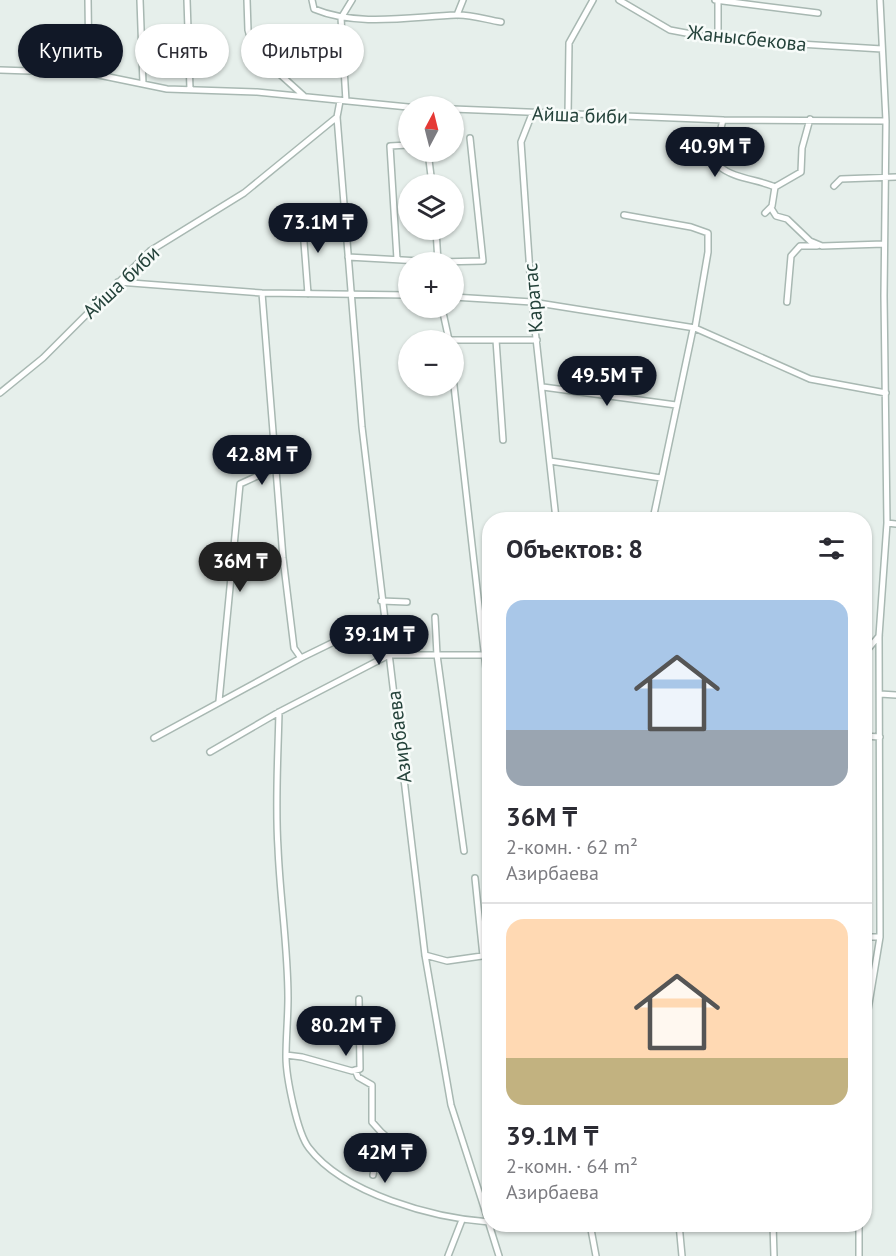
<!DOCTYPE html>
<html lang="ru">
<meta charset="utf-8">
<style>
:root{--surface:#fff;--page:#f2f2f3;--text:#2b2b33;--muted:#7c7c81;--line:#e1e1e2;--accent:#111827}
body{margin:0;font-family:"PT Sans",sans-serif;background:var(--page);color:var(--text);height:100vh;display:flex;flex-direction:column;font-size:22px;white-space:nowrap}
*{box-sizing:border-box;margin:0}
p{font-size:20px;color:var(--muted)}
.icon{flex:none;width:33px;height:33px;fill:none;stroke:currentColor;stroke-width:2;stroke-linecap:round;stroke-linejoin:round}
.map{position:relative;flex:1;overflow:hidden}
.side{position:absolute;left:482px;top:512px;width:390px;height:720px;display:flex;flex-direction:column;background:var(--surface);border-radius:24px;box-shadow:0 2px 4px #0004}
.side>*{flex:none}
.guide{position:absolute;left:18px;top:24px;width:374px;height:54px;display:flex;gap:12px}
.needle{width:39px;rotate:7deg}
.fabs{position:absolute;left:398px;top:96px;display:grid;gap:12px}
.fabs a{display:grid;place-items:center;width:66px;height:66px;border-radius:50%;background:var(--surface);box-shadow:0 2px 4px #0004;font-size:30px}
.price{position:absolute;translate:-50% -51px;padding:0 14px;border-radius:21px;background:var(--accent);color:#fff;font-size:20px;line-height:39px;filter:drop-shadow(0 2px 3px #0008)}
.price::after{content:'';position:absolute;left:50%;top:36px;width:18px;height:14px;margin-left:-9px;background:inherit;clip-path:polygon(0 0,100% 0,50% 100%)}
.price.active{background:#222;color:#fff}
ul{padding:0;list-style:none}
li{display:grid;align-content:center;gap:12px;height:318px;padding:0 24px}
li+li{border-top:2px solid var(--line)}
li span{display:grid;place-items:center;height:186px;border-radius:18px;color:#555}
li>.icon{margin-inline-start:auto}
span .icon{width:108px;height:108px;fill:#fffc;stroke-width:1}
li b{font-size:26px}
h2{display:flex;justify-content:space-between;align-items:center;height:72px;padding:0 24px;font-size:26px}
.pill{padding:0 21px;border-radius:27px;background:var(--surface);box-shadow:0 2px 4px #0004;font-size:21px;line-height:54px}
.pill.active{background:var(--accent);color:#fff}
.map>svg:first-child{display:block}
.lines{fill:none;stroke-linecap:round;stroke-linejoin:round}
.minor-casing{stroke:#a8b8b2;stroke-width:8}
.minor{stroke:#fff;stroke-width:5}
.labels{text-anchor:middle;stroke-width:5;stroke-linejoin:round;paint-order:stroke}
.street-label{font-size:20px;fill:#24423a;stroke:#f7fbf9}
</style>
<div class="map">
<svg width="896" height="1256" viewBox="0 0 896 1256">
<rect width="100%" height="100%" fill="#e6efeb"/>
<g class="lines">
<g class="minor-casing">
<path id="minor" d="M 88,0 L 89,73
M 140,0 L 143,84
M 187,0 L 190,89
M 247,0 L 248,30 L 254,51 L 304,96
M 312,0 L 314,9 C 357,27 410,17 456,15 C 470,14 487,20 501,22
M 619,0 L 670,30 L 718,39 L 882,49
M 715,0 L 818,13
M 457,15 L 463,0
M 718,39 L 718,0
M 0,70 L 89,73 L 167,89 L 257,92 L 408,107
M 340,101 L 337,117 L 362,427 L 425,955 L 451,1105 L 489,1223
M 346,101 L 341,18 L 352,0
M 453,109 L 723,120 L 886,121
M 532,114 L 521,142 L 532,302 L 556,519
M 568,115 L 569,43 L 593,0
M 723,120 L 719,136 L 719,166 C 734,179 757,179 775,187 L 772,206 L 765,213
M 428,152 L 432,184
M 834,186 L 841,179 L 896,177
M 775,187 L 801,172 L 802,148 L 810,119
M 771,208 L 776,216 L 787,219 L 810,241 L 822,246 L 884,244
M 624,215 L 691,227 L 708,233 L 708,252 L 695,328
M 302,216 L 308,294
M 436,230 L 438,262
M 348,257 L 438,262 L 483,261 L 470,138
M 397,259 L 390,146 L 408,145
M 118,282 L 262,293 L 408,295
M 262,293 L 283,558 L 294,648 L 301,658
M 453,297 L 532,302 L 695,328 L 810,379 L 886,393
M 787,302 L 791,256 L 800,246 L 817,246
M 442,308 L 449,340
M 449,340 L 496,340
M 453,377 L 489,695
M 543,387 L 676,405
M 0,393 L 43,358 L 150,251 L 244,193 L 337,117
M 503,440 L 496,340 L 537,340
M 550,461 L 661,478
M 653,519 L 693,329
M 887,523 L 896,524
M 381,601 L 407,602
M 435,617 L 437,655 L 464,851
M 864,654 L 879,636
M 880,694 L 896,695
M 219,701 L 240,484 L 275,468
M 279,712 C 278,757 275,803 278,848 C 280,898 288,948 288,998 C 288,1017 286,1037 286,1057 C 286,1076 297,1133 309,1148 C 344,1194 434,1218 489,1222
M 864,736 L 880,737
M 154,738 L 301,658 L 383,618
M 210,752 L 279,712 L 389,655 L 484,655 L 489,659
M 475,878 L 483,956
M 864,937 L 880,937
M 425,955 L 447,961 L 489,955
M 864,1034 L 880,937 L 879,636 L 887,523 L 884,296 L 886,121 L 880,0
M 286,1055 L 302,1057 L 352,1071 L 360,1069 L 359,999
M 355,1070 L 358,1077 L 372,1085 L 372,1122 L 381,1132 L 373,1175
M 381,1132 L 405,1153
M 489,1224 L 499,1256
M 590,1224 L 596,1256
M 679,1224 L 682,1256
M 773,1224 L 774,1256
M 859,1224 L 859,1256
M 448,1256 L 462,1220"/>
</g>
<use href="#minor" class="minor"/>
</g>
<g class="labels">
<g class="street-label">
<text transform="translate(747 38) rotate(6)" y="7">Жанысбекова</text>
<text transform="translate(580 115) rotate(2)" y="7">Айша биби</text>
<text transform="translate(121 282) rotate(-43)" y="7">Айша биби</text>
<text transform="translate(533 298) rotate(-95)" y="7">Каратас</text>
<text transform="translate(399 737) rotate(-97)" y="7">Азирбаева</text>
</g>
</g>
</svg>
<div class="fabs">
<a><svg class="needle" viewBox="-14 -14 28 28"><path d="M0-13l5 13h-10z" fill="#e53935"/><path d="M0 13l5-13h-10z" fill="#7c7c81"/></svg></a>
<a><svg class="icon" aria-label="layers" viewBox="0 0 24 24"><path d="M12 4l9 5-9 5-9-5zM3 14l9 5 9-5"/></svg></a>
<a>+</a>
<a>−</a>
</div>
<b class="price" style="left:715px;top:178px">40.9M ₸</b>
<b class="price" style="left:318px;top:254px">73.1M ₸</b>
<b class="price" style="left:607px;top:407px">49.5M ₸</b>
<b class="price" style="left:262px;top:486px">42.8M ₸</b>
<b class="price active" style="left:240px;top:593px">36M ₸</b>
<b class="price" style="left:379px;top:666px">39.1M ₸</b>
<b class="price" style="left:346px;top:1057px">80.2M ₸</b>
<b class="price" style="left:385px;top:1184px">42M ₸</b>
<div class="guide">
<a class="pill active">Купить</a>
<a class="pill">Снять</a>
<a class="pill">Фильтры</a>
</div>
<section class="side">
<h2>Объектов: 8<svg class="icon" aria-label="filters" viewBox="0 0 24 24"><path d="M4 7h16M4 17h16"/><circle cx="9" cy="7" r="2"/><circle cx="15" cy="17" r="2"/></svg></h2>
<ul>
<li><span style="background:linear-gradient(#a9c7e8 70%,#9aa5b1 0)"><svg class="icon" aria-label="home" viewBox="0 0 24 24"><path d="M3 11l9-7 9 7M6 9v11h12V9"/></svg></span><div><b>36M ₸</b><p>2-комн. · 62 m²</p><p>Азирбаева</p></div></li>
<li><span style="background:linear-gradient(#ffd9b3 75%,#c2b280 0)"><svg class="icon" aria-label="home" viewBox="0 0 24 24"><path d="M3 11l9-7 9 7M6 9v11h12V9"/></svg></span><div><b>39.1M ₸</b><p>2-комн. · 64 m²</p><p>Азирбаева</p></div></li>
</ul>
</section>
</div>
